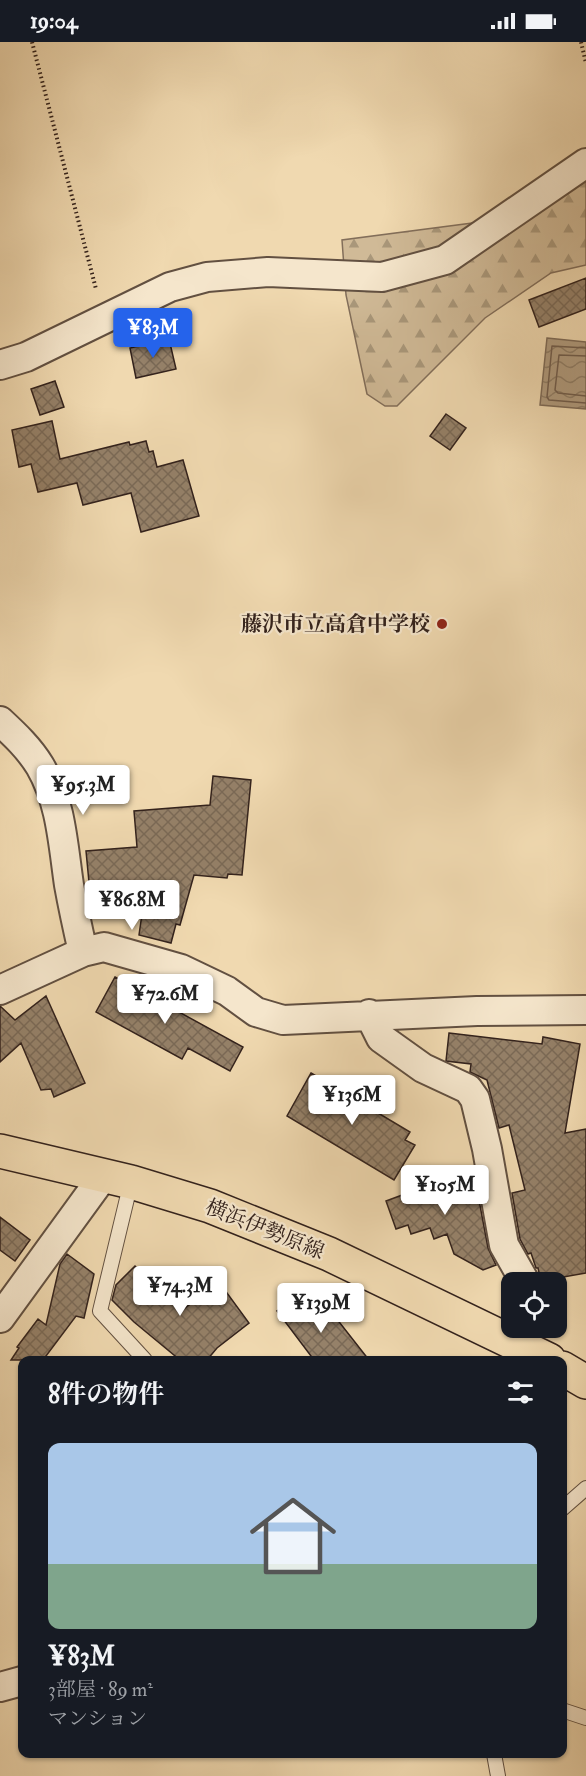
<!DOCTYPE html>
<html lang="ja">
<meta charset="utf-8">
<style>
:root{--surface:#171b24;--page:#242831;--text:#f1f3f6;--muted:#9ea1a6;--accent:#2563eb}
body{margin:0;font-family:"IM FELL Double Pica","Noto Serif JP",serif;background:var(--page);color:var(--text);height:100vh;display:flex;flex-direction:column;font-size:22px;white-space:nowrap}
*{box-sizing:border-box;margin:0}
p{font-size:20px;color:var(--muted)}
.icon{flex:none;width:33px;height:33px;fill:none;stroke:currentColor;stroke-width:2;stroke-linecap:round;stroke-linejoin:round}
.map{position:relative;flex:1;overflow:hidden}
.drawer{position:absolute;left:18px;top:1314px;width:549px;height:402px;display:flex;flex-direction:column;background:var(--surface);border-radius:12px;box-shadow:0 2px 4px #0004}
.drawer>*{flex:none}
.buttons{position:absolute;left:501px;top:1230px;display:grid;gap:12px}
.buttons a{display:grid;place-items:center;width:66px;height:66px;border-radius:12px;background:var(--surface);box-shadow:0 2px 4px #0004;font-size:30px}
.price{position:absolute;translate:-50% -51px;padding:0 14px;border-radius:6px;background:#fff;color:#222;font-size:20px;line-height:39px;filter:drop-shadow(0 2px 3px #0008)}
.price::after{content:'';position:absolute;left:50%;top:36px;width:18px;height:14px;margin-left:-9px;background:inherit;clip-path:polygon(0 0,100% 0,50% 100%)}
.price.selected{background:var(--accent);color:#fff}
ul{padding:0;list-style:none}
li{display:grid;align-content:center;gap:12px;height:318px;padding:0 30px}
li span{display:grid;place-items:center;height:186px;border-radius:12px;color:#555}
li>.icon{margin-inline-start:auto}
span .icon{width:108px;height:108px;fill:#fffc;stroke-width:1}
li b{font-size:26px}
h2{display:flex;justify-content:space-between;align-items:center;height:72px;padding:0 30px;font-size:26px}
.status{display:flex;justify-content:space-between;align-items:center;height:42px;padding:0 30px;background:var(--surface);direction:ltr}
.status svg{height:16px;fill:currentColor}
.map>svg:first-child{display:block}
.forest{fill:url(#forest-firs);stroke:#826e5a;stroke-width:1.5}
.water{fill:url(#water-waves);stroke:#7e6b57;stroke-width:1.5}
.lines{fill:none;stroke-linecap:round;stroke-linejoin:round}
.shore{stroke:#725e4d;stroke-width:1.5}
.building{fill:url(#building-cross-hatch);stroke:#33221c;stroke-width:1.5}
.service-casing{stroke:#625041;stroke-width:16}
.minor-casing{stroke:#625041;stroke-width:32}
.primary-casing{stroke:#33221c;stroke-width:36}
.path{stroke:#33221c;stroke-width:4;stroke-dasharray:1.5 3;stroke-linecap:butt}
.service{stroke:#f5e6cc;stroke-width:14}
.minor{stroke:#f5e6cc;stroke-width:28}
.primary{stroke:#f0d9b0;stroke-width:33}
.poi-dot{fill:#8f2418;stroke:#f5e6cc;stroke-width:2}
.labels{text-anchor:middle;stroke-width:4.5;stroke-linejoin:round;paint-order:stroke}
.poi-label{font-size:21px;font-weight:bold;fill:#33221c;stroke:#f5e6cc;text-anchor:end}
.street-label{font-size:21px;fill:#33221c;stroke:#f5e6cc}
</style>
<div class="status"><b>19:04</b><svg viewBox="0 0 49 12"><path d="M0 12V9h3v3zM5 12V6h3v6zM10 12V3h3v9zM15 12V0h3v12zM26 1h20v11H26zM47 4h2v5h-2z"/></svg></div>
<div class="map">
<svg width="586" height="1734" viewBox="0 0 586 1734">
<defs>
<pattern id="forest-firs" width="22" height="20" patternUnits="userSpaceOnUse" patternTransform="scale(1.5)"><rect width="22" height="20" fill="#d0ba97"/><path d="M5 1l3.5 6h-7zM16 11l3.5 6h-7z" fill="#a9977a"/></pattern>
<pattern id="water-waves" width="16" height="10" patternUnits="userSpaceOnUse" patternTransform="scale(1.5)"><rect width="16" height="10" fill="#b09b7e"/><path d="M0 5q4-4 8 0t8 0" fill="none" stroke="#907e66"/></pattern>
<pattern id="building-cross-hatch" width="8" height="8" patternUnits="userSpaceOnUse" patternTransform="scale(1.5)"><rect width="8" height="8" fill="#958169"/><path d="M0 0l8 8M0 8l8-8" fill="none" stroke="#7a6956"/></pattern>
</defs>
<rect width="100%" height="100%" fill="#f0d9b0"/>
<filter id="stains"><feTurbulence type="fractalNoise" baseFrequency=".00333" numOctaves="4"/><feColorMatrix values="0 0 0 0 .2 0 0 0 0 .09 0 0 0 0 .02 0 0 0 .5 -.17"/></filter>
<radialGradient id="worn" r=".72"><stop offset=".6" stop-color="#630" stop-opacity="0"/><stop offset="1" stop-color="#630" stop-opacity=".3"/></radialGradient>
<path class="forest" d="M 586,135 L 586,223 L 551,231 L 485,276 L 397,364 L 385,364 L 367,352 L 346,253 L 342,198 L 480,180 Z"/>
<path class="water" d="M 547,296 L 586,300 L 586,367 L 540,363 Z"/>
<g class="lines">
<path class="shore" d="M 586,306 L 552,304 L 547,355 L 549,358 L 586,361
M 586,314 L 559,313 L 555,348 L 558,351 L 586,354"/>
</g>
<path class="building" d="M 586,236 L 586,267 L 539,285 L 529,258 Z
M 169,297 L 176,327 L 136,336 L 130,306 Z
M 55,339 L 64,365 L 40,373 L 31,347 Z
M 446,372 L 466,386 L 450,408 L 430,394 Z
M 52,379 L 60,417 L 129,400 L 130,403 L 146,399 L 149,410 L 153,409 L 157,425 L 183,418 L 199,474 L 141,490 L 131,451 L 83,463 L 77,441 L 38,450 L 31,422 L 19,425 L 12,388 Z
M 213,734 L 251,738 L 242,833 L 228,832 L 227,836 L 194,833 L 180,883 L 176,882 L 171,901 L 139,893 L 143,865 L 100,869 L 99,861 L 91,861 L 86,809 L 137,805 L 134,769 L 210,763 Z
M 115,935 L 243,1005 L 230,1029 L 188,1006 L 182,1017 L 96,970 Z
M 46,954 L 85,1041 L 54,1055 L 51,1047 L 41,1048 L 21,1001 L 0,1020 L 0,964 L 15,978 Z
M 449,991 L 542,1002 L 543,995 L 580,1002 L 565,1091 L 586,1087 L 586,1231 L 541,1239 L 538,1226 L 536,1226 L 531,1211 L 528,1212 L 520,1197 L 512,1151 L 525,1148 L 509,1083 L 499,1086 L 487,1038 L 470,1030 L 471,1022 L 446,1019 Z
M 311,1031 L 410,1090 L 405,1098 L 415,1103 L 394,1138 L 287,1074 Z
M 457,1125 L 470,1160 L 479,1158 L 488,1206 L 496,1223 L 483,1228 L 454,1212 L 447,1192 L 434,1197 L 430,1186 L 411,1192 L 408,1183 L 396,1187 L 386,1159 L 413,1149 L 404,1144 Z
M 0,1175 L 30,1198 L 15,1219 L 0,1208 Z
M 67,1212 L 94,1232 L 84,1276 L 76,1274 L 43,1318 L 11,1318 L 19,1306 L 17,1305 L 38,1277 L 46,1283 L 60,1222 Z
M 135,1224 L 181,1269 L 219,1240 L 249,1281 L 217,1306 L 207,1318 L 180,1318 L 134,1280 L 112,1258 L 116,1243 Z
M 298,1254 L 313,1279 L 329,1267 L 369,1318 L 314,1318 L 277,1269 Z"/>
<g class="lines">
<g class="service-casing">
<path id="service" d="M 131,1140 L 100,1269 L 145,1318
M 562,1467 L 586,1446
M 562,1668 L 586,1676
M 494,1712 L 498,1734"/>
</g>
<g class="minor-casing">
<path id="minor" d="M 0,323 L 26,315 L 170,245 L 207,235 L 268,230 L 382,235 L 445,218 L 586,121
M 0,679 C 15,693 29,706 40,724 C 61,760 63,802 69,843 C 73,865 78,888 83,910
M 0,948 L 83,910 L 104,905 L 181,927 L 227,949 L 256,970 L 283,978 L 477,969 L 586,968
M 369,972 L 381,996 L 423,1026 L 468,1047 L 475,1057 L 487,1107 L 504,1203 L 525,1240
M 0,1276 L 104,1133
M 0,1645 L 22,1639"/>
</g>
<g class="primary-casing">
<path id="primary" d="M 0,1109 L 131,1140 L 210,1164 L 329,1212 L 549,1318
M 562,1326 L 586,1340"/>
</g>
<path class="path" d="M 32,0 L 96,247
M 581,0 L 586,21"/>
<use href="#service" class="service"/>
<use href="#minor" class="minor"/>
<use href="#primary" class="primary"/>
</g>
<circle class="poi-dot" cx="442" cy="582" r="6"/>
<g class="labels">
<g class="poi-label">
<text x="430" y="589">藤沢市立高倉中学校</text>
</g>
<g class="street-label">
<text transform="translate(265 1187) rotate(22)" y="7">横浜伊勢原線</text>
</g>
</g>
<rect width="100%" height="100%" filter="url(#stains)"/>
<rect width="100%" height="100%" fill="url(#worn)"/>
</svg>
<div class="buttons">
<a><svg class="icon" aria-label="locate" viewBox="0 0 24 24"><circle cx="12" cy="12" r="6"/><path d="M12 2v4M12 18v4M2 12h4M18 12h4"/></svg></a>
</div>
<b class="price selected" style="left:153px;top:317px">¥83M</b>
<b class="price" style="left:83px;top:774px">¥95.3M</b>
<b class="price" style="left:132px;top:889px">¥86.8M</b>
<b class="price" style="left:165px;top:983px">¥72.6M</b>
<b class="price" style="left:352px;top:1084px">¥136M</b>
<b class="price" style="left:445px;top:1174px">¥105M</b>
<b class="price" style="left:180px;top:1275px">¥74.3M</b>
<b class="price" style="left:321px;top:1292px">¥139M</b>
<section class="drawer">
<h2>8件の物件<svg class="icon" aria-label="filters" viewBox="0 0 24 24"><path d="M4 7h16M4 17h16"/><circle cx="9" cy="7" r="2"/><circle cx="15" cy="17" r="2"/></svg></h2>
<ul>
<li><span style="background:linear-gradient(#a9c7e8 65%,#7fa58c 0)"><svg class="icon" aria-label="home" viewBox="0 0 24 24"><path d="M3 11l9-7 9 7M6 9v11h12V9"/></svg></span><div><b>¥83M</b><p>3部屋 · 89 m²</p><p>マンション</p></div></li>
</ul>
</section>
</div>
